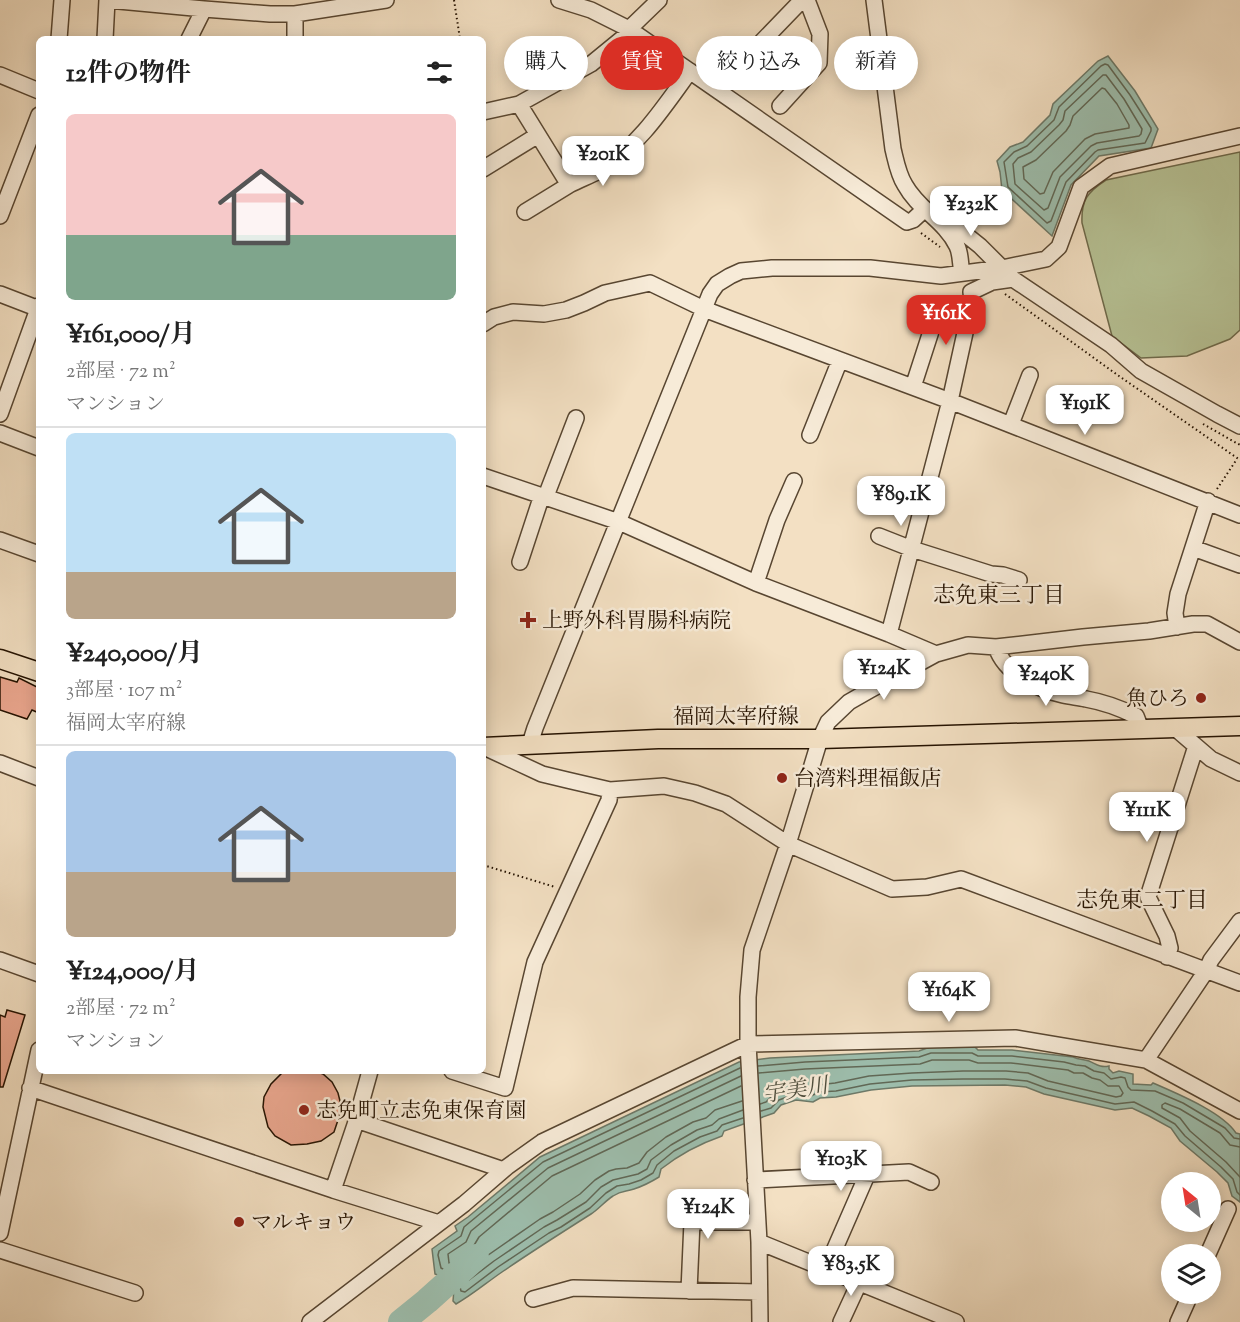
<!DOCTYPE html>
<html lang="ja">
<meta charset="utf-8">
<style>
:root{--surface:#fff;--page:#f6f6f6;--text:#222;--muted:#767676;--line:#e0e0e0;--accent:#d93025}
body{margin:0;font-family:"Sorts Mill Goudy","Noto Serif JP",serif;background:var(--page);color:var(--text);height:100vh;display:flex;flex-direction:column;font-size:22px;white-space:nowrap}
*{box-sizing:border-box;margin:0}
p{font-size:20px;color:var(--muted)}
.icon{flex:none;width:33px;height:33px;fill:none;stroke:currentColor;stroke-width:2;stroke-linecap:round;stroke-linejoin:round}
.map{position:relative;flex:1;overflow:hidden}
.sheet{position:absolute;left:36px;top:36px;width:450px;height:1038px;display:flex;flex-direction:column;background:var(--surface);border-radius:9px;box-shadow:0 3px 15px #0003}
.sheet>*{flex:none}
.banner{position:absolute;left:504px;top:36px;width:570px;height:54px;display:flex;gap:12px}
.needle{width:39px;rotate:330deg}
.tools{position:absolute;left:1161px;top:1172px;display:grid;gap:12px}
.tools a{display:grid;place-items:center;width:60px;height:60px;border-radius:50%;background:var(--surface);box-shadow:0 3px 15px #0003;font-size:30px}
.price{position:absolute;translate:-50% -51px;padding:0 14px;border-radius:12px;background:#fff;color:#222;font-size:20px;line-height:39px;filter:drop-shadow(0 2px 3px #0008)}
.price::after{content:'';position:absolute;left:50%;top:36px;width:18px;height:14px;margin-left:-9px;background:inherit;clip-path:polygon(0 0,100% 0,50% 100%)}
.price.active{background:var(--accent);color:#fff}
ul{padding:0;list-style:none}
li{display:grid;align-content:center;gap:12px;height:318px;padding:0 30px}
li+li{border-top:2px solid var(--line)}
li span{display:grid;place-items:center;height:186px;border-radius:9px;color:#555}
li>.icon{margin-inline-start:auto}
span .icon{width:108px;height:108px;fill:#fffc;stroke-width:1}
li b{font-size:26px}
h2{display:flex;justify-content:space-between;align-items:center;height:72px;padding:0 30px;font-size:26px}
.pill{padding:0 21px;border-radius:27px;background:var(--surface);box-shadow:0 3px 15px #0003;font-size:21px;line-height:54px}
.pill.active{background:var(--accent);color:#fff}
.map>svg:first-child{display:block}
.green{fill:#b7c396;stroke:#6e6a4b;stroke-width:1.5}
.water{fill:#9dbead;stroke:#6d7968;stroke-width:1.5}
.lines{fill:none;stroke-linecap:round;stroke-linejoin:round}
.shore{stroke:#616856;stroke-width:1.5}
.river{stroke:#9dbead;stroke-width:26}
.building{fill:#eaa68e;stroke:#251200;stroke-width:1.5}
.minor-casing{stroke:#584631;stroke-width:18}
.major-casing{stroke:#251200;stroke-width:21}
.path{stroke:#251200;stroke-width:2;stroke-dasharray:1.5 3;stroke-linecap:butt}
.minor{stroke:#f7ebd8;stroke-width:15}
.major{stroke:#f3e0c3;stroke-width:18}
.poi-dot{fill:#8f2418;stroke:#f7ebd8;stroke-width:2}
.labels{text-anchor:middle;stroke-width:5;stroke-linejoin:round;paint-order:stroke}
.poi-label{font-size:21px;fill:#251200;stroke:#f7ebd8;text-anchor:start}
.street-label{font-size:21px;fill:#251200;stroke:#f7ebd8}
.neighbourhood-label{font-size:22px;fill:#251200;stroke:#f7ebd8}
.water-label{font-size:22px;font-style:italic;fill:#4f4e3d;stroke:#f7ebd8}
</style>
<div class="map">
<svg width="1240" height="1322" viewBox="0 0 1240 1322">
<rect width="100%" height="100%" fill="#f3e0c3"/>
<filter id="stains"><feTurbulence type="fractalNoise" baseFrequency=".00333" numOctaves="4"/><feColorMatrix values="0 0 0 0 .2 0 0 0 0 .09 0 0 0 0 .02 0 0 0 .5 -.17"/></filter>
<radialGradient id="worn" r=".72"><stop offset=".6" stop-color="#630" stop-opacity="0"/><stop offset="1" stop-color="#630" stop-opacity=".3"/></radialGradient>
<path class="green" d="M 1240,152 L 1240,330 L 1230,339 L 1187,356 L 1141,358 L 1112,336 L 1082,223 C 1081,201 1087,192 1106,180 Z"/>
<path class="water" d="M 1108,56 L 1135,91 L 1158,129 L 1151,148 L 1099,156 L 1071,185 L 1052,236 L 1002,190 L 1000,172 L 997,161 L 1010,147 L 1023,142 L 1050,115 L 1053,104 L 1098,61 Z
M 930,1047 L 975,1047 L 978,1050 L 1012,1050 L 1073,1057 C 1079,1060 1083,1059 1089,1061 C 1096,1064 1100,1068 1109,1066 L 1109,1069 L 1113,1073 L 1119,1071 L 1133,1074 L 1133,1084 L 1151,1085 L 1153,1083 C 1178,1094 1222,1112 1236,1133 L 1240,1134 L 1240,1202 L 1232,1196 L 1228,1183 L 1217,1172 L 1180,1141 L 1171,1128 L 1149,1116 L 1132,1108 L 1115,1110 L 1044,1094 L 1026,1087 L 1005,1085 L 912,1086 L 871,1090 L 836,1097 L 820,1098 L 813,1102 L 796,1100 L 781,1105 L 774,1113 L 724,1131 L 722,1136 C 699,1144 680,1154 661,1169 L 659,1177 C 651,1182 643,1186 634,1189 C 625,1192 622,1190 613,1196 C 605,1201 599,1209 591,1214 C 561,1233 531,1252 502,1272 C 486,1283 472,1295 456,1304 L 453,1301 C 455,1284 452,1279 435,1274 L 432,1249 L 457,1231 L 455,1226 L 468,1217 L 540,1157 L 739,1062 L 770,1058 L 919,1051 Z"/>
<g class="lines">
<path class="shore" d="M 1105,64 L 1108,65 L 1130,95 L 1151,128 L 1151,131 L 1145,143 L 1098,150 L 1095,152 L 1066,182 L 1051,221 L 1047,223 L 1008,187 L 1004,162 L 1014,152 L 1027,146 L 1054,120 L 1059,107 L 1101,66 Z
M 1103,75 L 1106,75 L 1124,99 L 1142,129 L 1141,134 L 1139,136 L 1097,143 L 1091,146 L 1060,177 L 1048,208 L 1044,210 L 1015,184 L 1013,164 L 1018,158 L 1031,152 L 1059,125 L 1063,120 L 1065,111 Z
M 1102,88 L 1105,89 L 1117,104 L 1129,125 L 1129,128 L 1095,134 L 1085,139 L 1053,172 L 1044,193 L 1040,194 L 1024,179 L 1023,167 L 1036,160 L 1066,131 L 1070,125 L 1073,116 Z
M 758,1066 L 805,1062 L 919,1057 L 931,1053 L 972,1053 L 978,1056 L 1012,1056 L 1064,1062 L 1076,1065 L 1085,1066 L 1094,1071 L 1104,1073 L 1111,1079 L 1121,1077 L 1125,1078 L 1128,1087 L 1131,1090 L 1155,1091 L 1183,1103 L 1225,1128 L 1234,1138 L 1240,1139
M 740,1068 L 543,1162 L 464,1227 L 461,1236 L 439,1251 L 438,1255 L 441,1268 C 453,1275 458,1277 461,1291 L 465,1292 L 498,1267 L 549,1233 L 561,1227 L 590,1208 L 606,1193 L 617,1186 L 629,1184 L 641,1180 L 653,1173 L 657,1165 L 674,1151 L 700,1137 L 717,1131 L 722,1125 L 743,1118
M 759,1073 L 805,1069 L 920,1064 L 932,1060 L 969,1060 L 978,1063 L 1011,1063 L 1068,1070 L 1074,1073 L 1083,1073 L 1092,1078 L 1100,1080 L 1108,1086 L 1119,1086 L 1123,1093 L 1121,1096 L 1116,1097 L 1048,1081 L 1028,1073 L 1006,1071 L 963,1071 L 912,1073 L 869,1076 L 835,1083 L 818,1085 L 810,1088 L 794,1087 L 775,1093 L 766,1102 L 760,1104
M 741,1076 L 548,1168 L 471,1231 L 466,1242 L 448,1254 L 449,1263 L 457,1268 L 466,1280 L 469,1280 L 494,1261 L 544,1227 L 557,1220 L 586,1202 L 601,1187 L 613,1180 L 638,1174 L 647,1169 L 651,1160 L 671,1145 L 697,1130 L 712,1125 L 719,1119 L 743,1110
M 741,1086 L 552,1176 L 479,1237 L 473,1247 L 461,1256 L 461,1259 L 468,1267 L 471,1267 L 540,1219 L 553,1212 L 580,1194 L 595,1180 L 609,1171 L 616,1169 L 627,1168 L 639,1163 L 647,1152 L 666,1137 L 693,1122 L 706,1118 L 715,1110 L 742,1101
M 761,1111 L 771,1108 L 779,1100 L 795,1094 L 811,1096 L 819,1092 L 836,1091 L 870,1084 L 912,1080 L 963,1079 L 1005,1079 L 1027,1081 L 1046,1088 L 1115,1104 L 1134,1102 L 1152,1111 L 1175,1124 L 1185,1136 L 1221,1167 L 1233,1179 L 1237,1192 L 1240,1195
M 1240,1147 L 1230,1145 L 1220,1133 L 1180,1109 L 1165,1103 L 1162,1105 L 1162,1108 L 1180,1118 L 1190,1131 L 1226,1162 L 1240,1177"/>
<path class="river" d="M 401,1322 L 427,1301 L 476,1257"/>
</g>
<path class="building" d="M 0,677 L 17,682 L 19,678 L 39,688 L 39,713 L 32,710 L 27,719 L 0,710 Z
M 7,1010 L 25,1015 L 3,1087 L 0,1087 L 0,1015 L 5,1017 Z
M 289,1071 L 315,1071 L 323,1074 L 332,1082 L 338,1093 L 341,1105 L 339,1117 L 334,1132 L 321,1141 L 307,1144 L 291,1145 L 275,1136 L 268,1127 L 263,1107 L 264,1097 L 271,1084 L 282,1073 Z"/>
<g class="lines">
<g class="minor-casing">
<path id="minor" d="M 108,0 L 204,9 L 270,14 L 295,14 L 386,0
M 559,0 L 591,10 L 629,29 L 907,222 L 913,220 L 925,209
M 874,0 L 893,149 C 896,161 898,174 905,185 C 918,209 945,221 957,246 C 961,254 960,264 962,273
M 59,39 L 62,0
M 105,39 L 107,0
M 189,39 L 204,9
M 295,39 L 295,14
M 748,56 L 802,0
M 0,75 L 39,91
M 519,104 L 569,185 C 579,180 589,176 599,171 C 638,147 664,107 690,71
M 780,106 L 819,63 L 820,34 L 807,0
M 483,112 L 519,104 L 591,64 L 624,37 L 629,29 L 659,0
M 483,169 L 538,135
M 525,212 L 569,185
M 0,216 L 39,115
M 1013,279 L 1111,345 L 1141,371 L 1217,414 L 1240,426
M 0,294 L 39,309
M 483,324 L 494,317 L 513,312 L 544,314 L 566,310 L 584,303 L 605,293 L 650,283 L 704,309 L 733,320 L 950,401 L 1240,515
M 913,387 L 934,322 L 941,320 L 967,325
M 0,414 L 39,306
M 1011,424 L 1030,375
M 0,433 L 39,448
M 810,435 L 840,360
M 483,476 L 619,522 L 756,583 L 889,634 L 936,654
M 546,496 L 576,418
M 879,536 L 912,549 L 991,574 L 1003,575 L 1019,580
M 0,540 L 39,554
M 1193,548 L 1240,565
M 520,562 L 542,495
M 756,583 L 777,520 L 794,481
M 1177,627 L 1175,613 L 1178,594 L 1208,501
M 889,634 L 950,401 L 972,301 L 971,292 L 992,282 L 1013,279 L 980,246 L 965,234 L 938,221
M 996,647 C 1005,674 1037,689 1063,695 C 1071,697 1079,697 1086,699 C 1103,702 1120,708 1136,716 L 1141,729
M 1175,728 L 1211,759 L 1240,773
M 530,744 L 535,728 L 710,294 L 717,284 L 730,276 L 741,271 L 772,268 L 870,268 L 941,276 L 1002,268 L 1046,259 L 1059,247 L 1081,187 L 1110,166 L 1240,136
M 484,747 L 542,774 L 567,780 L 610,790 L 664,786 L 695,793 L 726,804 L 788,844 L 892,889 L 927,887 L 961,879 L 1240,983
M 0,763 L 39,778
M 1167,957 L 1170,948 L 1167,936 L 1148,897 L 1196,746
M 0,960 L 39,974
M 1146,1060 L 1206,971 L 1211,960 L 1240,921
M 452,1071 L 505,1088 L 535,962 L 609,800 L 610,790
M 30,1088 L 333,1190 L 439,1223
M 356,1120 L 498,1168 L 501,1172
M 755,1180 L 909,1172 L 931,1182
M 333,1190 L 355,1125 L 370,1071
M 0,1233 L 39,1050
M 759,1242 L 956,1322
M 0,1250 L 135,1293
M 1208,1254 L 1228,1209
M 826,1269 L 867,1175
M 689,1291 L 692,1222 L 757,1222
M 533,1299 L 573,1288 L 759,1292
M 310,1322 L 464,1204 L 507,1167 L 542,1142 L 748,1044 L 1015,1038 L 1146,1060 L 1240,1111
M 760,1322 L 759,1242 L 748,1044 L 748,997 L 752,950 L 788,844 L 820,739 L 828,722 L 849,702 L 870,690 L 936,654 L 968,645 L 996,647 L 1083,637 L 1149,631 L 1193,624 L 1207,624 L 1240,642
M 841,1322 L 859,1283
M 1178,1322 L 1191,1293"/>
</g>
<g class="major-casing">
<path id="major" d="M 0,659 L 39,672
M 483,747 L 658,739 L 820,739 L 1240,726"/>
</g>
<path class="path" d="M 454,0 L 460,39
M 921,233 L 940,247
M 1005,294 L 1119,376 L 1240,460
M 1203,424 L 1240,445
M 1217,489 L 1237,459
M 483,865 L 555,887"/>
<use href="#minor" class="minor"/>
<use href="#major" class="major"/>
</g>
<g class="poi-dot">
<path d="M525 611h6v6h6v6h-6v6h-6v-6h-6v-6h6z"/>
<circle cx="1201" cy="698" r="6"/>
<circle cx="782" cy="778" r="6"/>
<circle cx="304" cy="1110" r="6"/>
<circle cx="239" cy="1222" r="6"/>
</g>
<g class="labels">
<g class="poi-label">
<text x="542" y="627">上野外科胃腸科病院</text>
<text x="1189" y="705" text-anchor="end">魚ひろ</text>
<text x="794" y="785">台湾料理福飯店</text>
<text x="316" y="1117">志免町立志免東保育園</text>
<text x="251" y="1229">マルキョウ</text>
</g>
<g class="street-label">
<text x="736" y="723">福岡太宰府線</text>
</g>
<g class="neighbourhood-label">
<text x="999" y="602">志免東三丁目</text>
<text x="1142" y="907">志免東二丁目</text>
</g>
<g class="water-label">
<text transform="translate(795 1089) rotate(-9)" y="8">宇美川</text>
</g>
</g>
<rect width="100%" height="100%" filter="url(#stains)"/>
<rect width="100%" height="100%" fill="url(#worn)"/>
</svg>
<div class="tools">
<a><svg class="needle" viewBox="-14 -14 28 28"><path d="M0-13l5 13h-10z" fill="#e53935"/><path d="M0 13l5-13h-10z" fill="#767676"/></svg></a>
<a><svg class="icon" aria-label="layers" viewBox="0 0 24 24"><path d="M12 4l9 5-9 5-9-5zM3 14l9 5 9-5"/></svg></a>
</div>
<b class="price" style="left:603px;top:187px">¥201K</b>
<b class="price" style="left:971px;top:237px">¥232K</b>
<b class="price active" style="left:946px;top:346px">¥161K</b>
<b class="price" style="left:1085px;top:436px">¥191K</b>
<b class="price" style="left:901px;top:527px">¥89.1K</b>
<b class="price" style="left:884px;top:701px">¥124K</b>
<b class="price" style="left:1046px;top:707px">¥240K</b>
<b class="price" style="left:1147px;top:843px">¥111K</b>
<b class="price" style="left:949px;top:1023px">¥164K</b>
<b class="price" style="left:841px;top:1192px">¥103K</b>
<b class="price" style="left:708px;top:1240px">¥124K</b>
<b class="price" style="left:851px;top:1297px">¥83.5K</b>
<div class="banner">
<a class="pill">購入</a>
<a class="pill active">賃貸</a>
<a class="pill">絞り込み</a>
<a class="pill">新着</a>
</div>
<section class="sheet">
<h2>12件の物件<svg class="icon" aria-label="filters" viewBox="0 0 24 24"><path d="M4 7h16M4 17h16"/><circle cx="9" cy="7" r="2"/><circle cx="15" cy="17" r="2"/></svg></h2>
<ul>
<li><span style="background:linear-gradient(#f6c9c9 65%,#7fa58c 0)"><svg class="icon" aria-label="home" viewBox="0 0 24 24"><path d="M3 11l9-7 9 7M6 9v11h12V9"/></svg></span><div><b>¥161,000/月</b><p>2部屋 · 72 m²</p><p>マンション</p></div></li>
<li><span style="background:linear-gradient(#bfe0f5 75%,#b9a48a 0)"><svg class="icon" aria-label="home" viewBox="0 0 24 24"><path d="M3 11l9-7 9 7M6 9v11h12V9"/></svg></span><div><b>¥240,000/月</b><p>3部屋 · 107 m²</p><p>福岡太宰府線</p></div></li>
<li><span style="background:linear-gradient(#a9c7e8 65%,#b9a48a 0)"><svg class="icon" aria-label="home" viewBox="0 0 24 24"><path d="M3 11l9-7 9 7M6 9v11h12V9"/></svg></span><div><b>¥124,000/月</b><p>2部屋 · 72 m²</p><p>マンション</p></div></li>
</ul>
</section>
</div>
